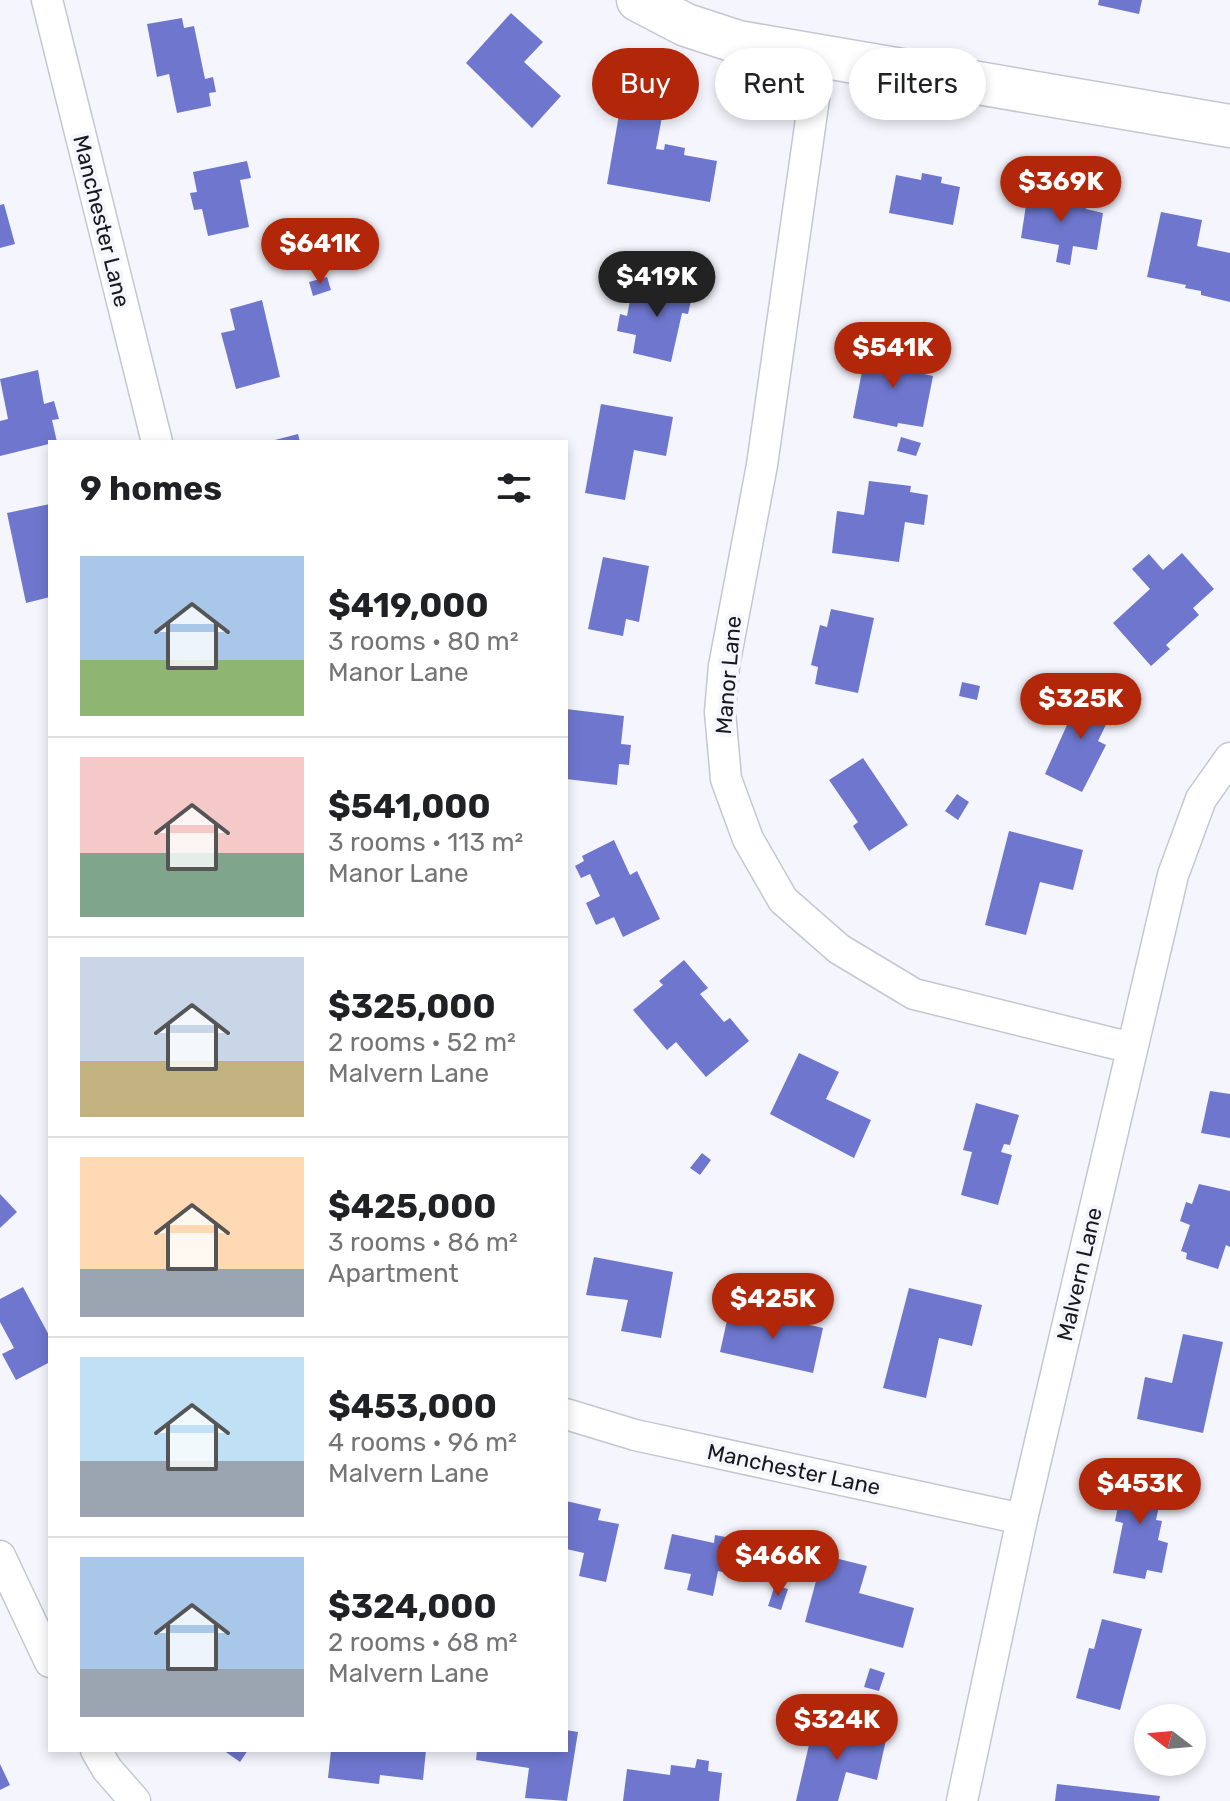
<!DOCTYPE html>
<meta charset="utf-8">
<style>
:root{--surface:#fff;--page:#f2f2f2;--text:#202124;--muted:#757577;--line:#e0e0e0;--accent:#b22609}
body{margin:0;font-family:Rubik,sans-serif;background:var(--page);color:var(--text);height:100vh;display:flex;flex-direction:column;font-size:30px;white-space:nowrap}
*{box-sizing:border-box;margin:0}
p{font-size:26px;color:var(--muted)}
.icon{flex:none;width:44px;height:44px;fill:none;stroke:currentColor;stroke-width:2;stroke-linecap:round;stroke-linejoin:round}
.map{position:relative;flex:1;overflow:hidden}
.side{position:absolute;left:48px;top:440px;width:520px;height:1312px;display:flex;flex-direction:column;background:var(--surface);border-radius:0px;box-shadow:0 4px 12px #0003}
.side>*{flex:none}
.guide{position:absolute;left:592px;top:48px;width:518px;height:72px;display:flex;gap:16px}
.needle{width:52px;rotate:286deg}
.controls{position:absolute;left:1134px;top:1704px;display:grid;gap:16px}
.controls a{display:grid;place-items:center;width:72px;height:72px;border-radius:50%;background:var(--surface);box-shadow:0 4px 12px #0003;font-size:40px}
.price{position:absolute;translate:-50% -68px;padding:0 18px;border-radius:28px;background:var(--accent);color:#fff;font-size:26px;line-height:52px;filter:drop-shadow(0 2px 4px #0008)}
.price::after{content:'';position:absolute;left:50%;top:48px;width:24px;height:18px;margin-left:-12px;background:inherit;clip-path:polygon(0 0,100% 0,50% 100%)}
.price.selected{background:#222;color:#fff}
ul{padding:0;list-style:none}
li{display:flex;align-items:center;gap:24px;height:200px;padding:0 32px}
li+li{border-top:2px solid var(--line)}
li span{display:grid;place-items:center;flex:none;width:224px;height:160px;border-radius:0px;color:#555}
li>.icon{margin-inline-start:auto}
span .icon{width:96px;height:96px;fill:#fffc;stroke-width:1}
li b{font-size:34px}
h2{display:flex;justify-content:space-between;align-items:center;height:96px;padding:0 32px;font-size:34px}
.pill{padding:0 28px;border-radius:36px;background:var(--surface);box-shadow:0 4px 12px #0003;font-size:28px;line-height:72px}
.pill.selected{background:var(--accent);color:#fff}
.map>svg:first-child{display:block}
.building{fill:#6e77cd}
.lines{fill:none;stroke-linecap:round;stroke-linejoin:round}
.street-casing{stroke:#c4c7d2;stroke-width:33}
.secondary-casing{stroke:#c4c7d2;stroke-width:45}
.street{stroke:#fff;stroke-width:30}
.secondary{stroke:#fff;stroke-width:42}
.labels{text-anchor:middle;stroke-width:8;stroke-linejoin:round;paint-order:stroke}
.street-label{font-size:22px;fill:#18191d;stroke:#f5f6fd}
</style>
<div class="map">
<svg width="1230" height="1801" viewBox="0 0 1230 1801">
<rect width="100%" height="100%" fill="#f5f6fd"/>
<path class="building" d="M 1099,0 L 1142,0 L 1139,14 L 1098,5 Z
M 511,13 L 543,42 L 524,62 L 561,96 L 532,128 L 466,63 Z
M 182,18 L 184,28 L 194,26 L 205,79 L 213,77 L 216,92 L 209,93 L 211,106 L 177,113 L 169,74 L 157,77 L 147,24 Z
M 620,109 L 662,117 L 656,149 L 664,150 L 665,144 L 685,148 L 684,155 L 717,161 L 710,202 L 607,184 Z
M 247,161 L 251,178 L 240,180 L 249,227 L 208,236 L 202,209 L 194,210 L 190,193 L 197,192 L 193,172 Z
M 922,173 L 942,177 L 941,183 L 960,187 L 953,225 L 889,213 L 896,175 L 921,180 Z
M 1028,192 L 1087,202 L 1086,209 L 1103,213 L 1097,250 L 1073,246 L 1070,265 L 1056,262 L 1059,245 L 1021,238 Z
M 4,204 L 15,244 L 0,248 L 0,205 Z
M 1161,212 L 1202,220 L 1197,246 L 1230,253 L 1230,302 L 1201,295 L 1201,291 L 1185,288 L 1186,285 L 1147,277 Z
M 327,277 L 331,290 L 313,296 L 309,282 Z
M 649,278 L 694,287 L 688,314 L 682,313 L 671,362 L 633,353 L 636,335 L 617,331 L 620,314 L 627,316 L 630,300 L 644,303 Z
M 262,300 L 280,377 L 236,389 L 221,333 L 235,330 L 230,309 Z
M 878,343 L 914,350 L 909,371 L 933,376 L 923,427 L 898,423 L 897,427 L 853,418 L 864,361 L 874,363 Z
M 38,370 L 44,404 L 54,401 L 59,419 L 52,420 L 57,442 L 0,456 L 0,421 L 8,419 L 0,379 Z
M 601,404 L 673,417 L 666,456 L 634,450 L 625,500 L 585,493 Z
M 298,434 L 300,442 L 271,442 L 271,441 Z
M 901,437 L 921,443 L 916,456 L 897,451 Z
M 869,481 L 911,486 L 910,492 L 928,495 L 924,525 L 905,522 L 899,562 L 832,553 L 837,511 L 864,515 Z
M 50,504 L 50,597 L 26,603 L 7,513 Z
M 1182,553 L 1214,589 L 1193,608 L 1199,615 L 1166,645 L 1170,649 L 1151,666 L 1113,623 L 1150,589 L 1132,569 L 1149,554 L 1163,570 Z
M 603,557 L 649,566 L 639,622 L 626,619 L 623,636 L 588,629 Z
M 831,609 L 874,618 L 858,693 L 815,684 L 818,667 L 811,665 L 820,625 L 827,627 Z
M 962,682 L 980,686 L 977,700 L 959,696 Z
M 1084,687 L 1116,704 L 1098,741 L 1106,745 L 1082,792 L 1045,774 Z
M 566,709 L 624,716 L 621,744 L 631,745 L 629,765 L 619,764 L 617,785 L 566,779 Z
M 863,758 L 908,825 L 869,851 L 853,826 L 858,822 L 829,780 Z
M 957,794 L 969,802 L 958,820 L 945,811 Z
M 1009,831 L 1083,850 L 1073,890 L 1040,882 L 1026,935 L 985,925 Z
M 614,840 L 630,875 L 637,871 L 660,919 L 623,937 L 614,917 L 596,925 L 586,903 L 600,896 L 590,874 L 581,878 L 575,866 L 584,861 L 582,856 Z
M 684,960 L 708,988 L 700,994 L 724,1022 L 730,1018 L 749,1041 L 706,1077 L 676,1042 L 667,1050 L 633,1010 L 663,985 L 659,981 Z
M 799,1053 L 839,1072 L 826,1099 L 871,1120 L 854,1158 L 770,1114 Z
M 1210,1091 L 1230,1094 L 1230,1138 L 1201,1133 Z
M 976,1103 L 1019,1115 L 1010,1145 L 1004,1144 L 1001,1152 L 1012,1155 L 998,1205 L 961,1195 L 972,1152 L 963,1150 Z
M 702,1153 L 711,1160 L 700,1175 L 690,1168 Z
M 1199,1184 L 1230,1191 L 1230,1247 L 1226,1245 L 1218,1269 L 1186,1259 L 1187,1253 L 1181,1251 L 1190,1225 L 1180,1221 L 1186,1202 L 1192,1204 Z
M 0,1194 L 17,1212 L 0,1228 Z
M 594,1257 L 673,1272 L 661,1338 L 621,1331 L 628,1300 L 586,1295 Z
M 23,1287 L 50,1337 L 50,1362 L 16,1380 L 2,1354 L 14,1348 L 0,1322 L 0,1299 Z
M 909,1288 L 982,1305 L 972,1346 L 939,1338 L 926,1398 L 883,1388 Z
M 744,1313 L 759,1322 L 761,1314 L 823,1328 L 813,1373 L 720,1352 L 728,1316 L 743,1319 Z
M 1183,1334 L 1223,1342 L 1203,1433 L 1137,1419 L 1145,1377 L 1172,1383 Z
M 1126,1469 L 1165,1477 L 1156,1520 L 1162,1521 L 1158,1540 L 1168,1543 L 1162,1573 L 1147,1570 L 1145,1579 L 1113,1573 L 1123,1523 L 1115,1521 Z
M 566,1501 L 601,1509 L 598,1520 L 619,1524 L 606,1582 L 579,1576 L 584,1553 L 566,1549 Z
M 672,1534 L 714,1543 L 715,1535 L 766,1545 L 759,1580 L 718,1571 L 713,1596 L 687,1590 L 691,1574 L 664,1569 Z
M 823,1555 L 867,1566 L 859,1593 L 914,1608 L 903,1648 L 805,1622 Z
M 775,1585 L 788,1589 L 781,1610 L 768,1606 Z
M 1102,1619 L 1142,1629 L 1120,1710 L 1076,1698 L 1089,1648 L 1094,1649 Z
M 870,1668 L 885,1673 L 879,1691 L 864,1687 Z
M 814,1723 L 886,1740 L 877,1780 L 846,1772 L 838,1801 L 796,1801 Z
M 566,1730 L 578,1732 L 567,1801 L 525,1798 L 529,1768 L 476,1760 L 477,1750 L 566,1750 Z
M 223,1750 L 248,1750 L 240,1762 Z
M 331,1750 L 426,1750 L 423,1780 L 380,1775 L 379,1784 L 328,1778 Z
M 697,1759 L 709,1761 L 708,1771 L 722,1773 L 719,1801 L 623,1801 L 627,1769 L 670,1775 L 671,1765 L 695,1768 Z
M 0,1764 L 10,1785 L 0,1790 Z
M 1057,1784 L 1160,1796 L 1159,1801 L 1055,1801 Z"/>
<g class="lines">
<g class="street-casing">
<path id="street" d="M 47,0 L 157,442
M 820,56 L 762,465 L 724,666 L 720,712 L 726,779 L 748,839 L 783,900 L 839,949 L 914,994 L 1132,1048
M 566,1414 L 635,1435 L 1022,1519
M 0,1556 L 50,1662
M 96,1750 L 107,1769 L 135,1801
M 962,1801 L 1022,1519 L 1173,875 L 1201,799 L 1230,758"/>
</g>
<g class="secondary-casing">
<path id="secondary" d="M 638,0 L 686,25 L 738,42 L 1230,126"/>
</g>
<use href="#street" class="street"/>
<use href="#secondary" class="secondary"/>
</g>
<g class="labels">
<g class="street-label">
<text transform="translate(102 221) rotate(76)" y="8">Manchester Lane</text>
<text transform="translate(728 675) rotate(-85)" y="8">Manor Lane</text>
<text transform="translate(1079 1274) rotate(-77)" y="8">Malvern Lane</text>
<text transform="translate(794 1469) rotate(12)" y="8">Manchester Lane</text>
</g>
</g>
</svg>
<div class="controls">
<a><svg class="needle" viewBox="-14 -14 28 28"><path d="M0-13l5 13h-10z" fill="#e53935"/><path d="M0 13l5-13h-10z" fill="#757577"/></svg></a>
</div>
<b class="price" style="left:1061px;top:224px">$369K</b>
<b class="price" style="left:320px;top:286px">$641K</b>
<b class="price selected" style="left:657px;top:319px">$419K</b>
<b class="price" style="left:893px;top:390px">$541K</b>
<b class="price" style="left:1081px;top:741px">$325K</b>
<b class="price" style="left:773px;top:1341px">$425K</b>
<b class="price" style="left:1140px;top:1526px">$453K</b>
<b class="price" style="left:778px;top:1598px">$466K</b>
<b class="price" style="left:837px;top:1762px">$324K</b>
<div class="guide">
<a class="pill selected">Buy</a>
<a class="pill">Rent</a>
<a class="pill">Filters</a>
</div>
<section class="side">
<h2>9 homes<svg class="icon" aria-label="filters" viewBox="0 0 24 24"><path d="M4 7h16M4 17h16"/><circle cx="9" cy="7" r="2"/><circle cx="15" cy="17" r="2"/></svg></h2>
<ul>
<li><span style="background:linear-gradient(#a9c7e8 65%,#8fb573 0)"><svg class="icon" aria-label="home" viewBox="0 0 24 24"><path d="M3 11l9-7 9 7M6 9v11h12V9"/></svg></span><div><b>$419,000</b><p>3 rooms · 80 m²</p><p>Manor Lane</p></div></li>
<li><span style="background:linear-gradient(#f6c9c9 60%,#7fa58c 0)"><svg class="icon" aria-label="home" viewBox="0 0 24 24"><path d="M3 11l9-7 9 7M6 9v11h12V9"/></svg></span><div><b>$541,000</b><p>3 rooms · 113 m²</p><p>Manor Lane</p></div></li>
<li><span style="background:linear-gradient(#c9d6e8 65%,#c2b280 0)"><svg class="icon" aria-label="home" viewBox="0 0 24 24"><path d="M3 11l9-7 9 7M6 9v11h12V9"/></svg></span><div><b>$325,000</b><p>2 rooms · 52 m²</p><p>Malvern Lane</p></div></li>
<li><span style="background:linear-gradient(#ffd9b3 70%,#9aa5b1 0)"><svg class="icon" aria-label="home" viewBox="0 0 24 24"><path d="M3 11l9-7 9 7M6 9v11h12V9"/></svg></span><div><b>$425,000</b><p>3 rooms · 86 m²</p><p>Apartment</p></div></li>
<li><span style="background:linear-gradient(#bfe0f5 65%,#9aa5b1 0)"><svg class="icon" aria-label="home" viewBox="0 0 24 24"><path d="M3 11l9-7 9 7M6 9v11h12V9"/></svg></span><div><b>$453,000</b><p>4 rooms · 96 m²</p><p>Malvern Lane</p></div></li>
<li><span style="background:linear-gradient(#a9c7e8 70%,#9aa5b1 0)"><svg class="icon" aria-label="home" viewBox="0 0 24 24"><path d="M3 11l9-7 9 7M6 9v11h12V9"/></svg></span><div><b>$324,000</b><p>2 rooms · 68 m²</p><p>Malvern Lane</p></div></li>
</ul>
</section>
</div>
